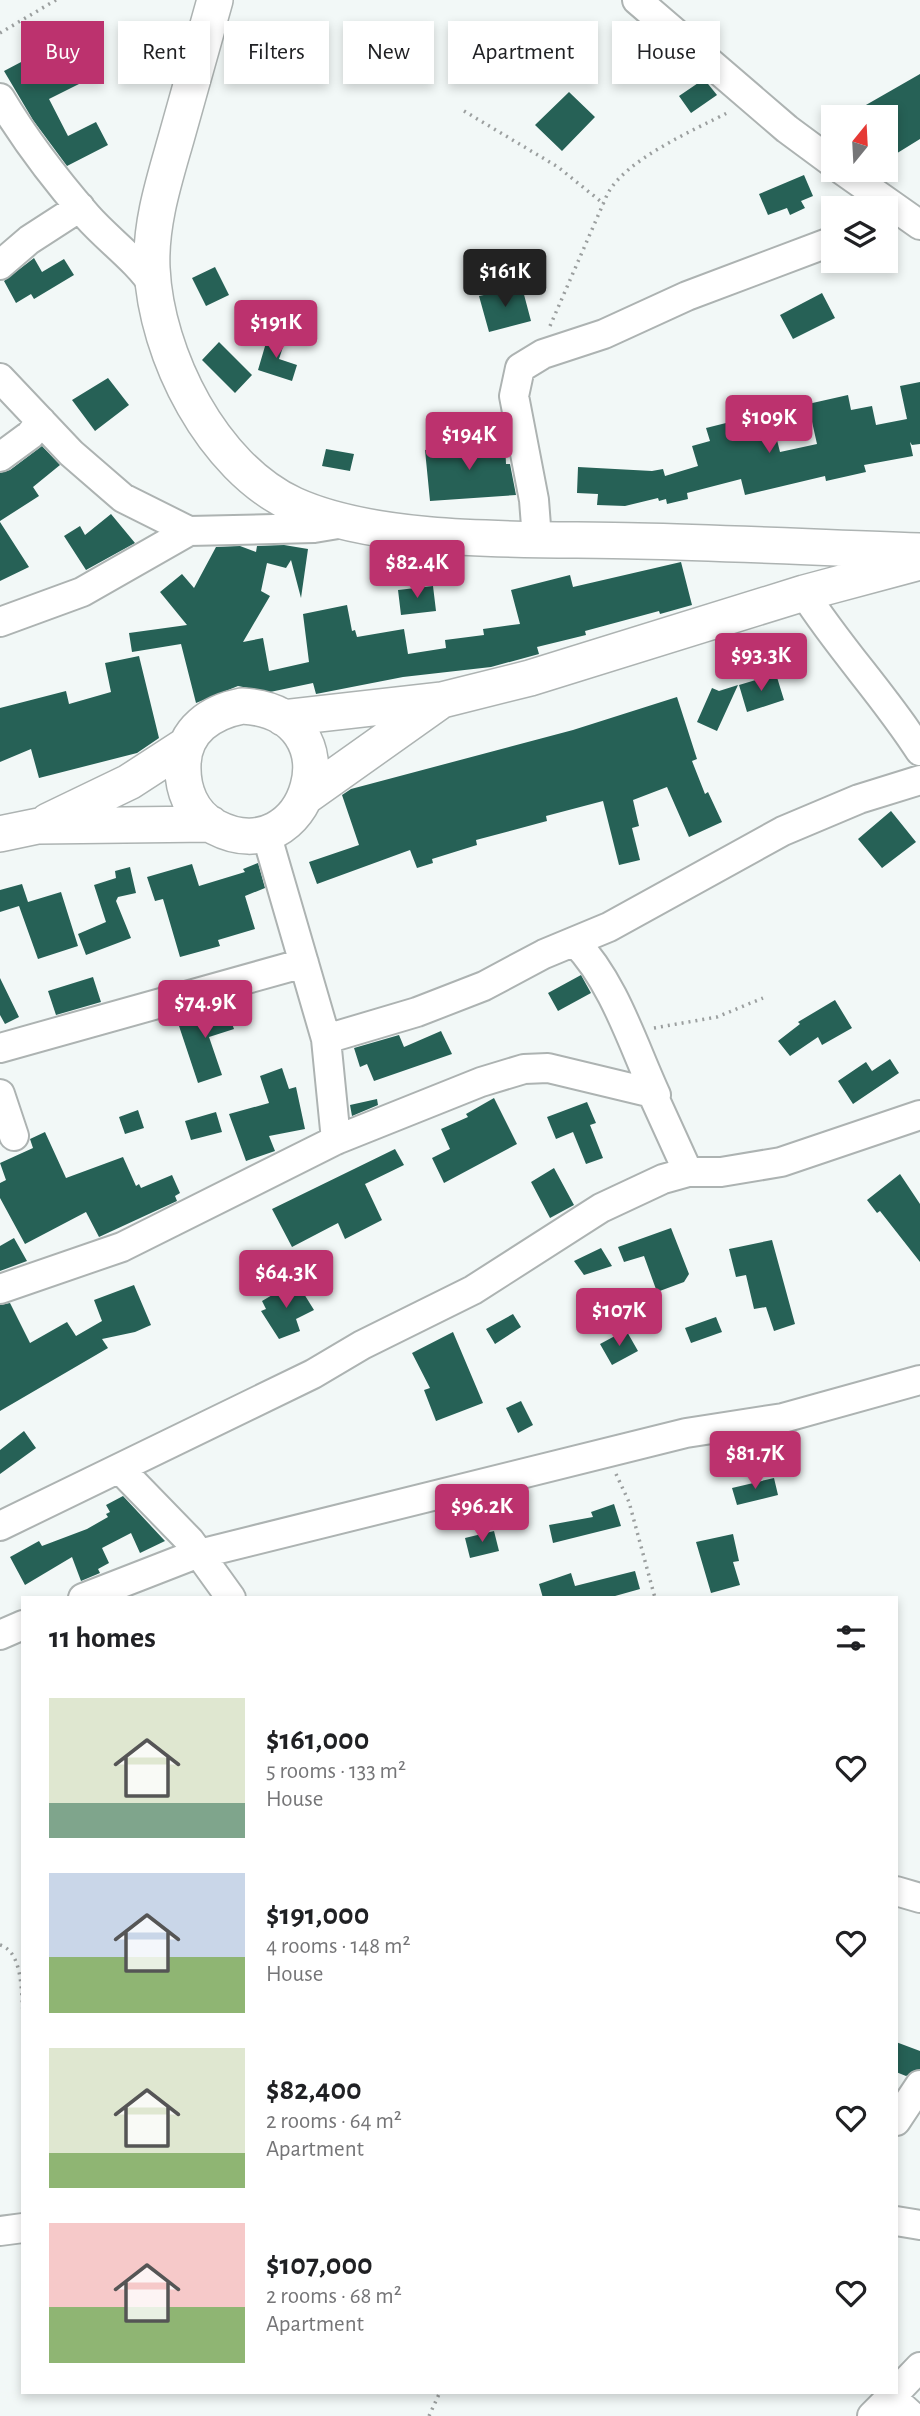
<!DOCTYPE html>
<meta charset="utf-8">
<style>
:root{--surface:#fff;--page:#f6f6f6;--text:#202124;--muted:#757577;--accent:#bc326e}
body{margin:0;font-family:"Alegreya Sans",sans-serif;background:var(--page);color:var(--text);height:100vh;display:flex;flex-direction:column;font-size:26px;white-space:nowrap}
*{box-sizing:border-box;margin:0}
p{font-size:23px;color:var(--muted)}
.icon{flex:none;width:38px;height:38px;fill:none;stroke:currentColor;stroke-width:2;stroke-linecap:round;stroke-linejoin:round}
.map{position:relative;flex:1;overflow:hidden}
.details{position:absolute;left:21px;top:1596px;width:877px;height:798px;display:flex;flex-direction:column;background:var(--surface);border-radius:0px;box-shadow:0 4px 10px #0003}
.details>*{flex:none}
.banner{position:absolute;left:21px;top:21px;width:878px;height:63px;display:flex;gap:14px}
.needle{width:46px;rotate:18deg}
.fabs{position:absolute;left:821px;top:105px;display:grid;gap:14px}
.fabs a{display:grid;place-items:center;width:77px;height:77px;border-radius:0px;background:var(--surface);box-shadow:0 4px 10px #0003;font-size:35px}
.price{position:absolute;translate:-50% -60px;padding:0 16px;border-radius:7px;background:var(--accent);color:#fff;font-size:23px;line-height:46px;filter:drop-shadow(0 2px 4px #0008)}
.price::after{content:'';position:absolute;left:50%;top:42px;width:21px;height:16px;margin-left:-10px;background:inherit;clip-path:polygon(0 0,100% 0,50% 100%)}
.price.on{background:#222;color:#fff}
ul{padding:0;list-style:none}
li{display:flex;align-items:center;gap:21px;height:175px;padding:0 28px}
li span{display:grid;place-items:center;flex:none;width:196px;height:140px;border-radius:0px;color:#555}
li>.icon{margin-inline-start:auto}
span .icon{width:84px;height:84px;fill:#fffc;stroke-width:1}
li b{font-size:30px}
h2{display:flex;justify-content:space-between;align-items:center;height:84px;padding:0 28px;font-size:30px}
.chip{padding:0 24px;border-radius:0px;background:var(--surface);box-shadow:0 4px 10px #0003;font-size:24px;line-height:63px}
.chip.on{background:var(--accent);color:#fff}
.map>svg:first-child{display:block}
.building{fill:#266156}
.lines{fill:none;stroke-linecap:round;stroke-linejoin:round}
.minor-casing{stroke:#adb3b2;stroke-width:32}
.major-casing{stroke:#adb3b2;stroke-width:38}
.path{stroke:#9b9f9f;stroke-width:3.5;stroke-dasharray:2 5;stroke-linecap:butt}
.minor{stroke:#fff;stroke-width:28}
.major{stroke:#fff;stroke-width:35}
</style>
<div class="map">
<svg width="920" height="2416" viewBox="0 0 920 2416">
<rect width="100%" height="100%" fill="#f2f8f7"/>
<path class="building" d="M 62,51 L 79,84 L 49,99 L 68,136 L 96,122 L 108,145 L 67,166 L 33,120 L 4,71 L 23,61 L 28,69 Z
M 920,74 L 920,139 L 886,160 L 886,117 L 845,117 Z
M 704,79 L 717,95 L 691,113 L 679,96 Z
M 569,92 L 595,117 L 562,151 L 535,125 Z
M 804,175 L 813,196 L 801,201 L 805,208 L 790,215 L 787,208 L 768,215 L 759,194 Z
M 34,258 L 42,272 L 64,259 L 74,275 L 34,299 L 31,294 L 16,303 L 4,281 Z
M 215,267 L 229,295 L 206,306 L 192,278 Z
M 522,287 L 531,321 L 489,332 L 479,296 Z
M 822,293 L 835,318 L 793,339 L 780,315 Z
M 268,336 L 285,341 L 279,359 L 297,365 L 292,381 L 258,370 Z
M 219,342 L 252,375 L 235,393 L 202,360 Z
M 108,378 L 129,405 L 95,431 L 72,400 Z
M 920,382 L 920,444 L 912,445 L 910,442 L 913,456 L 864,465 L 866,472 L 826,481 L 825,476 L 745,495 L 741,479 L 687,493 L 688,499 L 667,504 L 666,499 L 659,501 L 658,498 L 625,506 L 597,505 L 598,494 L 577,493 L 578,467 L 652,471 L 663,469 L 665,476 L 698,466 L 692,446 L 710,441 L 706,428 L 770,412 L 780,452 L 817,444 L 808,404 L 848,395 L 851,410 L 872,406 L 876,425 L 907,419 L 900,386 Z
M 505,442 L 506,464 L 510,464 L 516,495 L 430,501 L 425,450 Z
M 42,446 L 60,465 L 33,487 L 39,496 L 0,521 L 0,473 L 10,470 Z
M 326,449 L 354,454 L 350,471 L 322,466 Z
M 111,514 L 135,543 L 86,570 L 64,536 L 80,526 L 85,535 Z
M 0,522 L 29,567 L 0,581 Z
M 284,545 L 308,549 L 301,598 L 291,560 L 286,568 L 267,563 L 261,591 L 270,596 L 243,642 L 263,638 L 269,671 L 309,662 L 303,614 L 347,605 L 352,631 L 355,630 L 357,637 L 404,629 L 408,654 L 446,648 L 445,640 L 484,635 L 483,629 L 520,624 L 511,590 L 570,575 L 573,587 L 681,562 L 692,605 L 660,614 L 659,611 L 585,631 L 586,635 L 537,647 L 539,654 L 491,667 L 403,677 L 316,694 L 313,683 L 270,692 L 238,686 L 196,703 L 181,644 L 132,652 L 129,633 L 187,625 L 160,592 L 182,574 L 194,588 L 216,547 L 240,546 L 256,552 L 257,546 Z
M 433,586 L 436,611 L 401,615 L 398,590 Z
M 139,656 L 159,738 L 137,753 L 39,778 L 31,749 L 0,762 L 0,708 L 66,691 L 69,704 L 111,692 L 105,663 Z
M 776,674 L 784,700 L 747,712 L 739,685 Z
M 738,685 L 717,731 L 697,722 L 712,688 L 719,691 Z
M 677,697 L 697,759 L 692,761 L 705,794 L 708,792 L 722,822 L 689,837 L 667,787 L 633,800 L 639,826 L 632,828 L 640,860 L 619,865 L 603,801 L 546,816 L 547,821 L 476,840 L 477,845 L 432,859 L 433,863 L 417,868 L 410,850 L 317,884 L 309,862 L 359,845 L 342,795 L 351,789 L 573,730 Z
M 891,811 L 916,842 L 882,868 L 858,839 Z
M 258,863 L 265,888 L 245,896 L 255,929 L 218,940 L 220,946 L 180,957 L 163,899 L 155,901 L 147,877 L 192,864 L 199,886 L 245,872 L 243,869 Z
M 130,867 L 136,893 L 118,897 L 116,901 L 131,938 L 86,955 L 78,934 L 106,922 L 94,885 L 116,878 L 115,871 Z
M 22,884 L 28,902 L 61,892 L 78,946 L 38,959 L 19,906 L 0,912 L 0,890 Z
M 581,975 L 591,993 L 558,1011 L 548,993 Z
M 93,977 L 101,1002 L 56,1015 L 48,991 Z
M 0,978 L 19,1017 L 5,1024 L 0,1015 Z
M 835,1000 L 852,1028 L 822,1045 L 818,1037 L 790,1056 L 778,1041 L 800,1024 L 798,1022 Z
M 225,1004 L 234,1029 L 209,1037 L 222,1075 L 198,1083 L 177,1020 Z
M 441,1031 L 452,1054 L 374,1081 L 367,1064 L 360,1067 L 354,1048 L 399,1035 L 404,1047 Z
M 890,1059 L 899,1073 L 853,1104 L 838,1081 L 866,1062 L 872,1071 Z
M 282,1068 L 289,1089 L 296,1087 L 305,1129 L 269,1136 L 275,1151 L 246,1161 L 229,1114 L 269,1103 L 260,1076 Z
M 494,1098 L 517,1144 L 444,1183 L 432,1158 L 450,1149 L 441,1129 L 468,1117 L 466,1114 Z
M 377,1099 L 378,1105 L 352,1116 L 350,1105 Z
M 587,1102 L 596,1123 L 590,1125 L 603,1158 L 586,1164 L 573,1132 L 556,1139 L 547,1117 Z
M 138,1110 L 144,1128 L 125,1134 L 119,1117 Z
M 216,1112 L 222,1132 L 191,1140 L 185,1121 Z
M 45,1132 L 66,1178 L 123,1157 L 136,1186 L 139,1184 L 141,1188 L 172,1175 L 180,1193 L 175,1196 L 177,1201 L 99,1237 L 86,1212 L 25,1244 L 0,1198 L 0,1183 L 6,1180 L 0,1163 L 33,1148 L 30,1139 Z
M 395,1149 L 404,1165 L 365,1184 L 382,1220 L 345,1239 L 338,1223 L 292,1247 L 272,1209 Z
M 554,1168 L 574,1205 L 550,1218 L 531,1182 Z
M 900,1174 L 920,1204 L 920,1262 L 880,1211 L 877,1213 L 867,1200 Z
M 671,1228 L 689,1274 L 684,1282 L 657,1292 L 644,1256 L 624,1262 L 618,1247 Z
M 14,1238 L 27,1261 L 0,1271 L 0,1246 Z
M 772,1240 L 795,1324 L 774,1331 L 766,1307 L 754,1309 L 746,1275 L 736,1277 L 729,1249 Z
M 601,1248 L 612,1266 L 584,1275 L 574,1261 Z
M 296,1281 L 314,1310 L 296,1319 L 300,1331 L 279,1339 L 261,1311 L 266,1309 L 262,1301 Z
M 134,1285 L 151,1325 L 135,1332 L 102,1339 L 108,1348 L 0,1411 L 0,1305 L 10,1303 L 30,1343 L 67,1322 L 76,1336 L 102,1321 L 94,1300 Z
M 513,1314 L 521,1327 L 495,1344 L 486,1329 Z
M 716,1317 L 722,1332 L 691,1343 L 685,1328 Z
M 626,1330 L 638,1351 L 612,1365 L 600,1344 Z
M 453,1332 L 483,1403 L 436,1421 L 424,1390 L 430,1388 L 412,1353 Z
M 521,1401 L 533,1425 L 518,1433 L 506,1408 Z
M 24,1431 L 36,1448 L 0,1474 L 0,1450 Z
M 774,1478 L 778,1495 L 737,1505 L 732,1488 Z
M 123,1496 L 165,1541 L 140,1553 L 131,1533 L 102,1548 L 109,1563 L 98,1569 L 100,1573 L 81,1581 L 72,1557 L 25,1585 L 10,1557 L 39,1541 L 42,1546 L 87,1529 L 108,1517 L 106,1514 L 110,1512 L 106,1505 Z
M 614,1504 L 621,1526 L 553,1543 L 549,1525 L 593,1517 L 591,1512 Z
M 494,1531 L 499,1551 L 470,1558 L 465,1538 Z
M 733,1534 L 739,1561 L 733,1562 L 740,1585 L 711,1593 L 696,1542 Z
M 635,1571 L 640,1589 L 608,1598 L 543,1598 L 539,1584 L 571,1573 L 575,1586 Z
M 896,2042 L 920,2051 L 920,2069 L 906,2076 L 896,2072 Z"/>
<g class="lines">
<g class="minor-casing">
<path id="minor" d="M 637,0 L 787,129 L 833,163
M 0,98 C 25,140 54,178 87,216 C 108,240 136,259 154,286
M 842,170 L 920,225
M 0,265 L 29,240 L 80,207
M 0,378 L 71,453 L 123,498 L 189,531 L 314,528 L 344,523
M 0,457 L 30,435 L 41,421
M 537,539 L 534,500 L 514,396 L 520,368 L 543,354 L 604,334 L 687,296 L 833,241
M 804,593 C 839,648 885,696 920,751
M 0,622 L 82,592 L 189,531
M 266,833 L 326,1039 L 336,1140
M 575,942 C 614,982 633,1045 656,1095
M 326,1039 L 417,1012 L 484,986 L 544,954 L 609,927 L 783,831 L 859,799 L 920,780
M 0,1048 L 304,963
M 0,1094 L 14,1136
M 0,1289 L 122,1247 L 336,1140 L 481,1082 L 524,1069 L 548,1068 L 652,1093 L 688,1172
M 120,1469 L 190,1541 L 231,1598
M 0,1526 L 313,1374 L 362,1345 L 473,1290 L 601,1208 L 663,1179 L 688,1172 L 721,1172 L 781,1162 L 920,1115
M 83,1598 L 191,1556 L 686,1433 L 783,1418 L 920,1380
M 0,1635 L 23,1625
M 896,1891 L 920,1898
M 896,2121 L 920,2085
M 896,2221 L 920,2225
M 0,2231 L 23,2228
M 896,2392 L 920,2367
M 891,2397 L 912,2416
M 872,2416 L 896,2392"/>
</g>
<g class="major-casing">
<path id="major" d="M 215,0 C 202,46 189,92 176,139 C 164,181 150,224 152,268 C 156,355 212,467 294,505 C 385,546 538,538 638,541 C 732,543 826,548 920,551
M 242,706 C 360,712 309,876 215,827 C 191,814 182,789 183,764 C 184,730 211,712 242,706 Z
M 283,718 L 442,700 L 530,678 L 804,593 L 920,562
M 308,795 L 439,702
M 48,821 L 129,782 L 183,747
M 0,834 L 38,826 L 211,824"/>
</g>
<path class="path" d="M 0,33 L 56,0
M 464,111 L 558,167 L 604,204
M 550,326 L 607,195 C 624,160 694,130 729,112
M 654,1028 L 717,1017 L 763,998
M 616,1474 L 629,1502 L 655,1598
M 0,1945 C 23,1952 21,1992 23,2012
M 429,2416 L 440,2392"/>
<use href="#minor" class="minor"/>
<use href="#major" class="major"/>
</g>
</svg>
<div class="fabs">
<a><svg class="needle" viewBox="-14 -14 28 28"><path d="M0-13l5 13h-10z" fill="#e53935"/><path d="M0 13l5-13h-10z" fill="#757577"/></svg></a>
<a><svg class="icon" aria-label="layers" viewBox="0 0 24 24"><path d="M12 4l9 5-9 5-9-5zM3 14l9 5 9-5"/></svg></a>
</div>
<b class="price on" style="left:505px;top:309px">$161K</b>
<b class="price" style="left:276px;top:360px">$191K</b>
<b class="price" style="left:769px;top:455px">$109K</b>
<b class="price" style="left:469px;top:472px">$194K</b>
<b class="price" style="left:417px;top:600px">$82.4K</b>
<b class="price" style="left:761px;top:693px">$93.3K</b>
<b class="price" style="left:205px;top:1040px">$74.9K</b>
<b class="price" style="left:286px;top:1310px">$64.3K</b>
<b class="price" style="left:619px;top:1348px">$107K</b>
<b class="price" style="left:755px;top:1491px">$81.7K</b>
<b class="price" style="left:482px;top:1544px">$96.2K</b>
<div class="banner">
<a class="chip on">Buy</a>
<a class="chip">Rent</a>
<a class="chip">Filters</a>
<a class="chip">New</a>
<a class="chip">Apartment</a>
<a class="chip">House</a>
</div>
<section class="details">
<h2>11 homes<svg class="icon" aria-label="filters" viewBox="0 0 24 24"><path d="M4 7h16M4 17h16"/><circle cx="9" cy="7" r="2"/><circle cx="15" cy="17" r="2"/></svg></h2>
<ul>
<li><span style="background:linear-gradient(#dfe7d0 75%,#7fa58c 0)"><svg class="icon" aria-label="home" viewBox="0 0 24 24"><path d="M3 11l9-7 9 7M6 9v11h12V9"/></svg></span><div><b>$161,000</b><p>5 rooms · 133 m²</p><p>House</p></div><svg class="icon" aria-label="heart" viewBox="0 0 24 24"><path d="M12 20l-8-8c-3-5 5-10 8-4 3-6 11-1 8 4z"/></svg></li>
<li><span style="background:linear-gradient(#c9d6e8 60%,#8fb573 0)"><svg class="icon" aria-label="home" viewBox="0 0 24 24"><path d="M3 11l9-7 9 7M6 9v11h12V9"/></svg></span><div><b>$191,000</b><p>4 rooms · 148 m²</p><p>House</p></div><svg class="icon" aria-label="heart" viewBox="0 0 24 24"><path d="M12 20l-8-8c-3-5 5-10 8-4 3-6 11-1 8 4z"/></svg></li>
<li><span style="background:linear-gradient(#dfe7d0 75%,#8fb573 0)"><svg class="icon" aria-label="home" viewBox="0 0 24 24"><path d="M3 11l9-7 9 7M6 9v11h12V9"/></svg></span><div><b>$82,400</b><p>2 rooms · 64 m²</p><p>Apartment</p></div><svg class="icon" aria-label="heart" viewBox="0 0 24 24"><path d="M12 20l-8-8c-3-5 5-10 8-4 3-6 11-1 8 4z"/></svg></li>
<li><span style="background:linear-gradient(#f6c9c9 60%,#8fb573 0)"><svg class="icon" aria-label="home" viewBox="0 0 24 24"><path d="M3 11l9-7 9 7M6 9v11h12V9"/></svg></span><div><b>$107,000</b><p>2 rooms · 68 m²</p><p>Apartment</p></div><svg class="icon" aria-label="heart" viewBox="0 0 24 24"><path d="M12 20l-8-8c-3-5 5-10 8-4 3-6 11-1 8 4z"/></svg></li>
</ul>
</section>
</div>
